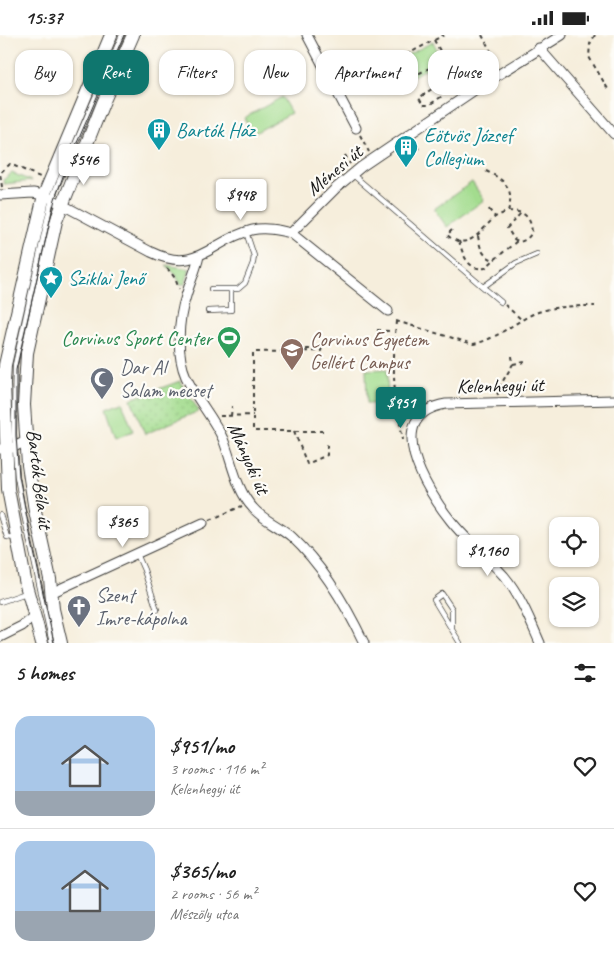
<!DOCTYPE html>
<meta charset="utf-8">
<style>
:root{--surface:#fff;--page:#f6f6f6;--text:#222;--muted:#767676;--line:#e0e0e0;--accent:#0f766e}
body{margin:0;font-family:Caveat,sans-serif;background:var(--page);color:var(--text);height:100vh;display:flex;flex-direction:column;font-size:19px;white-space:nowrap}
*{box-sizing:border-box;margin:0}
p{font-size:16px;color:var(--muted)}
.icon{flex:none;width:28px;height:28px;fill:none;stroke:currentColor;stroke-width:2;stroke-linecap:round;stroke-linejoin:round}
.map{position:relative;height:608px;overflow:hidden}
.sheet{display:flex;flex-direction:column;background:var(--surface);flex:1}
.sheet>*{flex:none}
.hud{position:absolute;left:15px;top:15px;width:585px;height:45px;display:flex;gap:10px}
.fabs{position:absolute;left:549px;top:482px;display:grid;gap:10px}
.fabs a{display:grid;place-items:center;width:50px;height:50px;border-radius:10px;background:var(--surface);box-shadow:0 1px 4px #0004;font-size:25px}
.price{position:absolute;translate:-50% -42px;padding:0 11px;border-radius:5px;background:#fff;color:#222;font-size:16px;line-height:32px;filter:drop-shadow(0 1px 2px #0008)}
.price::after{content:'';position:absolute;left:50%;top:30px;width:15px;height:11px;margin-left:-8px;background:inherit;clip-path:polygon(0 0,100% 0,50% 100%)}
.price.active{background:var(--accent);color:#fff}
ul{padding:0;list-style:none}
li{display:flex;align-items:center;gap:15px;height:125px;padding:0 15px}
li+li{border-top:1px solid var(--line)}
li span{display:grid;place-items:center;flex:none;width:140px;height:100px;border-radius:15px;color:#555}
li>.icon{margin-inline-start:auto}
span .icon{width:60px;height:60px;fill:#fffc;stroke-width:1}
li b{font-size:21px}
h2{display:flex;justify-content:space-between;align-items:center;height:60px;padding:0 15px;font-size:21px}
.pill{padding:0 18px;border-radius:15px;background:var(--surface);box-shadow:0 1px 4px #0004;font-size:18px;line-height:45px}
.pill.active{background:var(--accent);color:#fff}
.status{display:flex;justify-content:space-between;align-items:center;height:35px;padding:0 25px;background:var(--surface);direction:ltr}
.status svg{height:14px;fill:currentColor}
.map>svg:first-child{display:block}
.grass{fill:#a3dc8e;stroke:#607c55}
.park{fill:url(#park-dots);stroke:#607c55}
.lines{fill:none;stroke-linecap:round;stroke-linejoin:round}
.lane-casing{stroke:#3d3c39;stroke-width:6}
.street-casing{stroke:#3d3c39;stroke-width:11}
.secondary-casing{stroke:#3d3c39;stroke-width:14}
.path{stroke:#3d3c39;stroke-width:2;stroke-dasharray:4 4;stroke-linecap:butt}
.lane{stroke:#fff;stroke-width:4.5}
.street{stroke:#fff;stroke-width:9}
.secondary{stroke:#fff;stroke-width:12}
.tram{stroke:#1c1c1c;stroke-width:1}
.labels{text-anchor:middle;stroke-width:4.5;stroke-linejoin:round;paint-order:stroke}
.culture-label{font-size:20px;fill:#0d838f;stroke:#fdfcf7;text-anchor:start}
.street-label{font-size:20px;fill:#1c1c1c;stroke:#fdfcf7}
.leisure-label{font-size:20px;fill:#27864d;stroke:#fdfcf7;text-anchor:end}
.education-label{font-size:20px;fill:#785e54;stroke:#fdfcf7;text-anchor:start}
.worship-label{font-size:20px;fill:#5b616d;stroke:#fdfcf7;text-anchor:start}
</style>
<div class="status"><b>15:37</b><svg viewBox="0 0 49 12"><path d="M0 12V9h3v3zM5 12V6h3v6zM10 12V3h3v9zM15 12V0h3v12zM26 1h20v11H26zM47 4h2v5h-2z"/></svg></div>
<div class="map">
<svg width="614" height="608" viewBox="0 0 614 608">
<defs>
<pattern id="park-dots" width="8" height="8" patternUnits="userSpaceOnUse" patternTransform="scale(1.25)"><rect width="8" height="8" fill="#a3dc8e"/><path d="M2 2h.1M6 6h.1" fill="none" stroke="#8cbc7a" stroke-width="1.8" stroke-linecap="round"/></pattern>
</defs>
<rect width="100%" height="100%" fill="#fdfcf7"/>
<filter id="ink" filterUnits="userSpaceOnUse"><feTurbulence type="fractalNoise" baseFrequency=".02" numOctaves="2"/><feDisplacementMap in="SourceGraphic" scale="10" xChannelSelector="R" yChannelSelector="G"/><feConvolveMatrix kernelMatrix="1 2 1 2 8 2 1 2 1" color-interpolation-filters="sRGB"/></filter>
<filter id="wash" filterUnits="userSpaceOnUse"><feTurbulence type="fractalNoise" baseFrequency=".0096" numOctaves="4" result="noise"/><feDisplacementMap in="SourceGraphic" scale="20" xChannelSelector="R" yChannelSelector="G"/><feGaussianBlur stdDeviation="1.12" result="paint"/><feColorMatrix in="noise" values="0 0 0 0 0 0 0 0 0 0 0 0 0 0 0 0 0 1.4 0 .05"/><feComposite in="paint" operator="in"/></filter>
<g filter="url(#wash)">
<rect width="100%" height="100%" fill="#f6eedc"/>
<path class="grass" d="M 433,7 L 443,25 L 409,43 L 399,24 Z
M 282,62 L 291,78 L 253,99 L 244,83 Z
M 12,138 L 31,146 L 4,149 L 3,145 Z
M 472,147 L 484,165 L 447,192 L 434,174 Z
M 166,230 L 190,234 L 185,249 L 180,249 L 176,240 Z
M 387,334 L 388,368 L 367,369 L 366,335 Z
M 122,367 L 133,396 L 116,403 L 106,373 Z"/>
<path class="park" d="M 180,346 L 199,376 L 145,399 L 131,364 Z"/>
</g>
<g filter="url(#ink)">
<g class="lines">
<g class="lane-casing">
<path id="lane" d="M 352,139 L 483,252 L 516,228 L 537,219
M 483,252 L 501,267
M 211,254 L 238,254 L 245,248 L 253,228 L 254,221 L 246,197
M 208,276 L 231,275 L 231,254
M 0,480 L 7,502 L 15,503
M 137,519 L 144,535 L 157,575
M 0,567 L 26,558
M 452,593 L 452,574 L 442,559 L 434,565 L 460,608
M 52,608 L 23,475 L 17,441 L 14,398 L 15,330 L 52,163 L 122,0"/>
</g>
<g class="street-casing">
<path id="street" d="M 307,0 L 356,93
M 539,13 L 614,99
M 0,160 L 33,158 L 44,160 L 151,217 C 198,240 211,205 252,195 C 265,192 278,195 291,198 L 388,276
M 291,198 L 336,153 L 361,132 L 485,48 L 562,0
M 199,221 C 196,235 190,247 186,261 C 178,285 176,319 186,342 C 196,364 213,382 223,404 C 232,426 236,455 253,473 C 264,486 280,491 292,502 C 323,531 346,570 364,608
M 0,414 L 12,413 L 26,406
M 51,558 L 203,488
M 0,602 L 22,591 L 34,581
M 540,608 C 530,585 520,560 504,541 C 487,522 467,506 451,486 C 426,455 380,380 446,369 L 614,365"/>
</g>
<g class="secondary-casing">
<path id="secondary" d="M 42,608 L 26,550 L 8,454 L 4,348 L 5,330 L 44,160 L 111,0
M 61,608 L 53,574 L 50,544 L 35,476 L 28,430 L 24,370 L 27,318 L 56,186 L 103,68 L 133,0"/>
</g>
<path class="path" d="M 482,0 L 496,26
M 595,0 L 590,9 L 589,22 L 608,54
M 434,5 L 445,25 L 408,44 L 398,24 L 444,0
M 450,41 L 456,46 L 457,51 L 429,70 L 423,70 L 419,63 Z
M 360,100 L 369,117
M 413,106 L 419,114
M 345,120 L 350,129
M 486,136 C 505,145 515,154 508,176 L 495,182 L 487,172
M 2,152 L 0,138 L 10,129 L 40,142
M 508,176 C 525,176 531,182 532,198 L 527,204 L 520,207 L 514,204 L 507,193 L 522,177
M 452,195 L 447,200 C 468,218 481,195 495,182
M 478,201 C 480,213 482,221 494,225 L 517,206
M 459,206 C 463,220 468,236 485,233 L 494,225
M 167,233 L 175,243 L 179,254
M 505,270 L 522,285
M 396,286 L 473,309 C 495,305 512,289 533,279 C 552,271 574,271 595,271
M 396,286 C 394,315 392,342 397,371 L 413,377
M 377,295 L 389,296
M 301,317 L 301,314 L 321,314
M 513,329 L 525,327
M 498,360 L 497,356 L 513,329 L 512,321
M 397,371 L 403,405
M 220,381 L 253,380
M 231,381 L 232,371
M 294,396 L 307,429 L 327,420 L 327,408
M 323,396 L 253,396 L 253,317 L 321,316 L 323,308
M 210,485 L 242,471"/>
<use href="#lane" class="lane"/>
<use href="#street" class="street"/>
<use href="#secondary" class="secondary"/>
<path class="tram" d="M 54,608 L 29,494 L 19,441 L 16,401 L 16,335 L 55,164 L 66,133 L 124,0"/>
</g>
</g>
<defs>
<g id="building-pin" transform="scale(1.25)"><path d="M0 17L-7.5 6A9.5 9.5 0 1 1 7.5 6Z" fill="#0f9aa8" stroke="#fdfcf7"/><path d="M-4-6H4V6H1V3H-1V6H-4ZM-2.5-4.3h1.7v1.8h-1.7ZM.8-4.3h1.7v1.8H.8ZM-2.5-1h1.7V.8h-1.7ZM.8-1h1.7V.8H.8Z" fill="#fff"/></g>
<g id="sight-pin" transform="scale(1.25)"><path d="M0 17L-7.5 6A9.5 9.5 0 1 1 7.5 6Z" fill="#0f9aa8" stroke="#fdfcf7"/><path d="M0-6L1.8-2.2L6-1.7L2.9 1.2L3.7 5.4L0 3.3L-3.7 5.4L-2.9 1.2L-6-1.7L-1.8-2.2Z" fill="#fff"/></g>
<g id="stadium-pin" transform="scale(1.25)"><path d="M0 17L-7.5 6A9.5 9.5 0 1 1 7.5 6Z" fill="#2e9e5b" stroke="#fdfcf7"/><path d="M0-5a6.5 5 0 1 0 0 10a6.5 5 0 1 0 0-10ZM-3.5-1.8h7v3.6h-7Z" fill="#fff"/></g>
<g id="university-pin" transform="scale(1.25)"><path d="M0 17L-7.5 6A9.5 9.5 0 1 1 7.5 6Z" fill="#8d6e63" stroke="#fdfcf7"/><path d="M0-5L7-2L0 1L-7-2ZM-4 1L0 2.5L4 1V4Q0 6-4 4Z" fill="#fff"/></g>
<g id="mosque-pin" transform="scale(1.25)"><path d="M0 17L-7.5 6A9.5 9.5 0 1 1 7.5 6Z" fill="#6b7280" stroke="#fdfcf7"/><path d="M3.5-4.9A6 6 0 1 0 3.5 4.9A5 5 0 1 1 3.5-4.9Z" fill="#fff"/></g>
<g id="church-pin" transform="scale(1.25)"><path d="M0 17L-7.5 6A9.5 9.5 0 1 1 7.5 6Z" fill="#6b7280" stroke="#fdfcf7"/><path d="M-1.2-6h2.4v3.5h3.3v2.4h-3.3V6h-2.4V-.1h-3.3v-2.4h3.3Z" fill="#fff"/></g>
</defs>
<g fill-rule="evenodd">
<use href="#building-pin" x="159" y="95"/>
<use href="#building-pin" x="406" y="112"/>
<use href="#sight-pin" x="51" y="243"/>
<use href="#stadium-pin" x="229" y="303"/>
<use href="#university-pin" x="292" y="315"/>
<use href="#mosque-pin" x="102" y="344"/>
<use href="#church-pin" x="79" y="572"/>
</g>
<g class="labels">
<g class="culture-label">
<text x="176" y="102">Bartók Ház</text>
<text x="424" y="107">Eötvös József<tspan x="424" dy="23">Collegium</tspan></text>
<text x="68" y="250">Sziklai Jenő</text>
</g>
<g class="street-label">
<text transform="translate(334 135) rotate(-40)" y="7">Ménesi út</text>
<text transform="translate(500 350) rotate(-1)" y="7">Kelenhegyi út</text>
<text transform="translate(249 423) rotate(66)" y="7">Mányoki út</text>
<text transform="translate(40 444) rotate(83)" y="7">Bartók Béla út</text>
</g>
<g class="leisure-label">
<text x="212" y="310">Corvinus Sport Center</text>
</g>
<g class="education-label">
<text x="310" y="311">Corvinus Egyetem<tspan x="310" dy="23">Gellért Campus</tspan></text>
</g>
<g class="worship-label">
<text x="120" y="339">Dar Al<tspan x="120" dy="23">Salam mecset</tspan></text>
<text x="96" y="567">Szent<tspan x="96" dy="23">Imre-kápolna</tspan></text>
</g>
</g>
</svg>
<div class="fabs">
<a><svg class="icon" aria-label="locate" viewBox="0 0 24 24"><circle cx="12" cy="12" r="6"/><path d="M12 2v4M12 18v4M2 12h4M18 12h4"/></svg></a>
<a><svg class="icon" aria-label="layers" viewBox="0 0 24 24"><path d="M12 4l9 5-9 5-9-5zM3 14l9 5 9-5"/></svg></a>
</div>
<b class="price" style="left:84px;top:151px">$546</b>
<b class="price" style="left:241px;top:186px">$948</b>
<b class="price active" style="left:401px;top:394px">$951</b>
<b class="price" style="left:123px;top:513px">$365</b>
<b class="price" style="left:488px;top:542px">$1,160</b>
<div class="hud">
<a class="pill">Buy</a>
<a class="pill active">Rent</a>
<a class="pill">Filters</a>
<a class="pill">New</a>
<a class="pill">Apartment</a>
<a class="pill">House</a>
</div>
</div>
<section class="sheet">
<h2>5 homes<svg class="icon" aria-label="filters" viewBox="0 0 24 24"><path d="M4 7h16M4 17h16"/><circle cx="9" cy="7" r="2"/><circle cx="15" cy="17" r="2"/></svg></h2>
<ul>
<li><span style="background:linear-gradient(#a9c7e8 75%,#9aa5b1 0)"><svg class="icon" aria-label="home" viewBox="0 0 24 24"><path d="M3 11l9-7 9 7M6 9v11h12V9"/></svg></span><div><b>$951/mo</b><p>3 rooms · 116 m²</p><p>Kelenhegyi út</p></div><svg class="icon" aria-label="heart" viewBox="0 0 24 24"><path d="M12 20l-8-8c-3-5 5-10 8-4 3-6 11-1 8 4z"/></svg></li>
<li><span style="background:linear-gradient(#a9c7e8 70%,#9aa5b1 0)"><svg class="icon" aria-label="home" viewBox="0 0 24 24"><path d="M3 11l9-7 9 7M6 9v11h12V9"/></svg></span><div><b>$365/mo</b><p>2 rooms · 56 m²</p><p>Mészöly utca</p></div><svg class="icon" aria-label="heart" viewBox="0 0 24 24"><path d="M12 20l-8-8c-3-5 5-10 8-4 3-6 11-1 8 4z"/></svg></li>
</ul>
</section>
